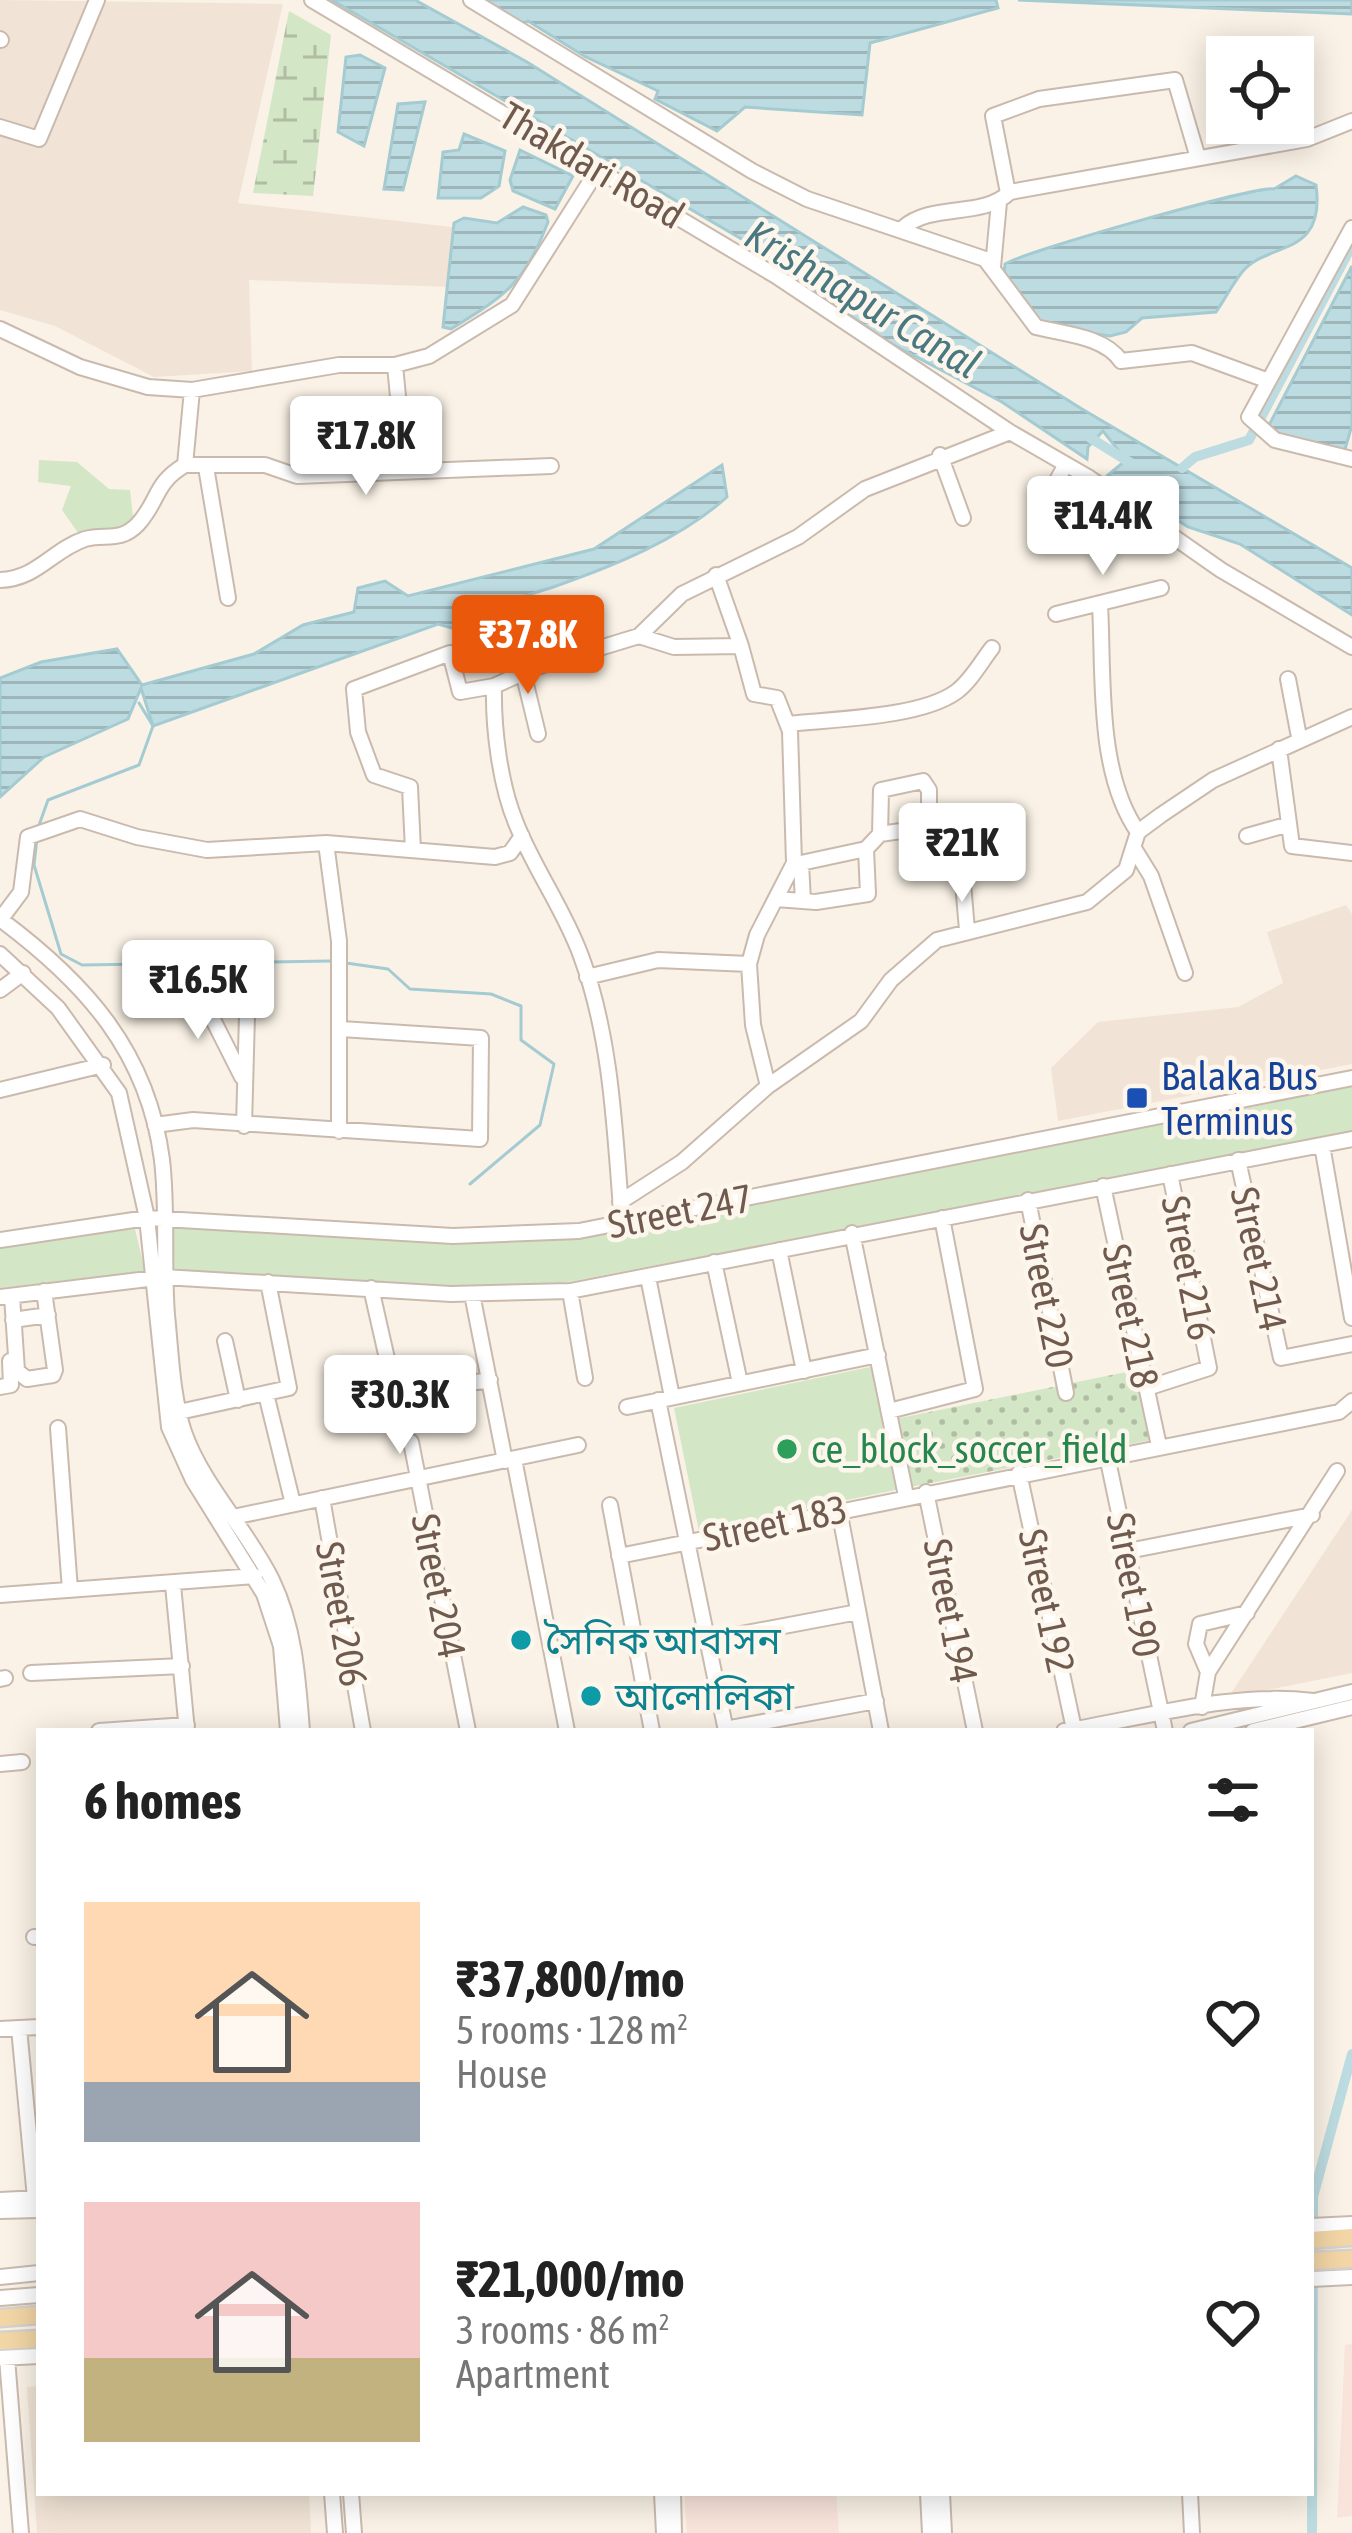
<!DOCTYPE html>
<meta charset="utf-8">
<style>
:root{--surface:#fff;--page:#f2f2f2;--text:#222;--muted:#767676;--accent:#ea580c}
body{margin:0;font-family:"Asap Condensed","Noto Sans Bengali",sans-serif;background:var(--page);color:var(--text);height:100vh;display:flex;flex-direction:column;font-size:45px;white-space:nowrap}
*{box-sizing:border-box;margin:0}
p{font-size:39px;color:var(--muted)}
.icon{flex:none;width:66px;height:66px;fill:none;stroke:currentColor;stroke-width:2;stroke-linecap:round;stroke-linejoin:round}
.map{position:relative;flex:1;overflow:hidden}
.details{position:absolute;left:36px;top:1728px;width:1278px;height:768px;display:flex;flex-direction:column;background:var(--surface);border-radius:0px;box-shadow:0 6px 30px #0003}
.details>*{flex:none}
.buttons{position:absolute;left:1206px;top:36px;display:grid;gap:24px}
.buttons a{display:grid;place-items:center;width:108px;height:108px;border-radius:0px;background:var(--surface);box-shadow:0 6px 30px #0003;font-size:60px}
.price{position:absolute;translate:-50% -102px;padding:0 27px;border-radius:12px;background:#fff;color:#222;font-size:39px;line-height:78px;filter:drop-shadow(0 3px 6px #0008)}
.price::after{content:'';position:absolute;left:50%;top:72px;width:36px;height:27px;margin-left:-18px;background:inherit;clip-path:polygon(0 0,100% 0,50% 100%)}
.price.selected{background:var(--accent);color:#fff}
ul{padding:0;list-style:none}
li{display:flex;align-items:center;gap:36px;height:300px;padding:0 48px}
li span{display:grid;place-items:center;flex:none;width:336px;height:240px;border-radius:0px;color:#555}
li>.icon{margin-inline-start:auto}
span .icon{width:144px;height:144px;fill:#fffc;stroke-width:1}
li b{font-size:51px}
h2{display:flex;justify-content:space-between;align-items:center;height:144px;padding:0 48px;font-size:51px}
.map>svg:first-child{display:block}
.residential{fill:#f1e4d6}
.commercial{fill:#f9e4db}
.grass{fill:#d3e6c6}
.wetland{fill:url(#wetland-marsh)}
.park{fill:url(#park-dots)}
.water{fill:url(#water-rules);stroke:#a4cbd2;stroke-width:3}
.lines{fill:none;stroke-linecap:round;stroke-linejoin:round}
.stream{stroke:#a4cbd2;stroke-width:3}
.canal{stroke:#bddce1;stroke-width:10}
.minor-casing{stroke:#cabaae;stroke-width:18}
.major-casing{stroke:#d7d1cd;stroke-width:21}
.minor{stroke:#fff;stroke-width:14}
.major{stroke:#f2d6a6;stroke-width:16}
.transit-dot{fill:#1a4fb4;stroke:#fdf6ec;stroke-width:4.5}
.leisure-dot{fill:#2e9e5b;stroke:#fdf6ec;stroke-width:4.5}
.culture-dot{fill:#0f9aa8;stroke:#fdf6ec;stroke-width:4.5}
.labels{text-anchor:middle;stroke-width:9;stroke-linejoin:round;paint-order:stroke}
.street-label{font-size:39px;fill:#705a4e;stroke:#fdf6ec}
.transit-label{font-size:39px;fill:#164399;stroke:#fdf6ec;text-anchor:start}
.leisure-label{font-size:39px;fill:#27864d;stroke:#fdf6ec;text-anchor:start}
.culture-label{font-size:39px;fill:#0d838f;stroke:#fdf6ec;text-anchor:start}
.water-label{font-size:42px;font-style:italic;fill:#4a7881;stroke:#fdf6ec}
</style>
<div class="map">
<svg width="1352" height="2533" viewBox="0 0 1352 2533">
<defs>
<pattern id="wetland-marsh" width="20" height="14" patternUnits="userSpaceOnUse" patternTransform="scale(3)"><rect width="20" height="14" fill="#d3e6c6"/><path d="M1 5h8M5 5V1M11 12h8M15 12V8" fill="none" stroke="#b0bda3"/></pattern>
<pattern id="park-dots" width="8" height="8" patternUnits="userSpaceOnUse" patternTransform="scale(3)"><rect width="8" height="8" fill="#d3e6c6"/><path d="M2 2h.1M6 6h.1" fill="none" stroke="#b0bda3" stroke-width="1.8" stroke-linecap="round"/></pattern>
<pattern id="water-rules" width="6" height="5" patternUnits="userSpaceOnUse" patternTransform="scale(3)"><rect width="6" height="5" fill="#bddce1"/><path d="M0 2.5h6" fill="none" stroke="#9eb5b9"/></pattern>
</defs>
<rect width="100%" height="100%" fill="#faf2e6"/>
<path class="residential" d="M 0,0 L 283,4 L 238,203 L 452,227 L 451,287 L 249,280 L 252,371 L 154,377 L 55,326 L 0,310 Z
M 1346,905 L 1352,914 L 1352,1064 L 1058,1121 L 1051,1068 L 1098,1022 L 1238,1007 L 1283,983 L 1267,932 Z
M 1352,1510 L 1352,1673 L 1228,1698 Z
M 39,2386 L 39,2493 L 309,2493 L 311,2533 L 37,2533 L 27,2387 Z"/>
<path class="commercial" d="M 1352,2344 L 1352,2516 L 1337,2518 L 1345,2345 Z
M 684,2493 L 836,2493 L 839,2533 L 687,2533 Z"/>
<path class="grass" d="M 39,460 L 77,462 L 109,489 L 130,490 L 133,517 L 114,534 L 81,537 L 62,510 L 71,486 L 38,482 Z
M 1352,1085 L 1352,1132 L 552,1285 L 416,1286 L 172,1269 L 171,1227 L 434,1241 L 544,1240 L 728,1209 Z
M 135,1229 L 145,1271 L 0,1288 L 0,1246 Z
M 875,1366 L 900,1489 L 699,1531 L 674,1408 Z"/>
<path class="wetland" d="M 289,11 L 331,35 L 313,196 L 253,193 Z"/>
<path class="park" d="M 1136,1370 L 1151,1440 L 910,1487 L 895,1419 Z"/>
<path class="water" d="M 332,0 L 415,0 L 527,62 L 1082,409 L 1352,568 L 1352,615 L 1240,544 L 1188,527 L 1108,475 L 1126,460 L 1103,431 L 1088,447 L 1087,459 L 1002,402 L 884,340 L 757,248 Z
M 475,0 L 996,0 L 998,8 L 870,43 L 862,115 L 745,107 L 717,131 L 655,99 L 658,91 L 584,56 L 528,21 L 522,25 Z
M 1018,0 L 1352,0 L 1352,14 Z
M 360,55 L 385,68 L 364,146 L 338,132 L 346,57 Z
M 425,102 L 403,190 L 384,189 L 398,104 Z
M 464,134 L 505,151 L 499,186 L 481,198 L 438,198 L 443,152 L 459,150 Z
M 520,150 L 573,176 L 555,209 L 513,191 L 510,180 Z
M 1296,176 L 1316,185 C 1326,258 1269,241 1243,271 C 1233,283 1225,299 1216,312 L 1142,318 L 1126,332 L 1110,336 L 1045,326 L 1031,320 L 1004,274 L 1005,264 C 1025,251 1259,185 1274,189 Z
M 523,207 L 546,215 L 548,222 C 524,284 506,295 451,329 L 443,327 L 454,223 L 464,218 L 497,223 Z
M 1352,266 L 1352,425 L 1344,453 L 1266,431 Z
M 722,465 L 727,497 C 680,539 616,565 556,586 C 522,598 480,605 456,629 L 438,624 L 153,726 L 141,688 L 128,719 L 44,757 L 0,797 L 0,678 L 41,662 L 117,649 L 142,685 L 254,654 L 303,625 L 354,612 L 358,588 L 385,581 L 408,596 L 594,549 Z"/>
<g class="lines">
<path class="stream" d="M 38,828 L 48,800 L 139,765 L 153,726 L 139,703
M 37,838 L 34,865 L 61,954 L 82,965 L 331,961
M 346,963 L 388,969 L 410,989 L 491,994 L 521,1006 L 521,1040 L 554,1064 L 540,1125 L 470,1184"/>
<path class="canal" d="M 1084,434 L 1134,465
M 1182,468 L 1195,457 L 1249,440 L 1352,245
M 1312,2533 L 1313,2197 L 1352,2054"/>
<g class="minor-casing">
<path id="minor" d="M 312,0 L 776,276 L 1010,432 L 1088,477 L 1221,570 L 1352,647
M 471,0 L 752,171 L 807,199 L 985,259 L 1036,327 C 1063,334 1104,336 1121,361 L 1192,353 L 1266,380
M 0,39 L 1,40
M 0,127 L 39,139 L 97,0
M 1008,193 L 993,116 L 1039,99 L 1175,80 L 1198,158
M 903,228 C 932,202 982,219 1010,192 L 1307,139 L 1352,121
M 1352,228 L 1249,417 L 1275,440 L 1352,459
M 993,267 L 999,202
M 0,329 L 80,367 L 148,387 L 192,390 L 339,365 L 395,365 L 429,356 L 512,305 L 597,171
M 395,365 L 405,471
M 940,455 L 963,518
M 185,465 L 265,465 L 297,476 L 551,466
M 206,467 L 228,598
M 1040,519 L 1037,494 L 1055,484 L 1065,466
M 716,575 L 741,646
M 0,580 C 37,579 52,550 85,539 C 105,533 120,543 138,524 C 159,501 154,483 185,465 L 192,390
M 1100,605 C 1104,675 1096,772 1138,832
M 1056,614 L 1161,588
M 639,636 L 674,647 L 741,646 L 754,694 L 777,698 L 790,731 L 794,863 L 757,935 L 749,964 L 753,1025 L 768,1086
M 523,672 L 538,734
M 1288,679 L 1299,737
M 788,724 C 832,719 920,718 956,692 C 971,681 981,662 992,648
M 1279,749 L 1292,846 L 1352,853
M 957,813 L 967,930
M 1247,836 L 1286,825
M 326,843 L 339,941 L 339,1131
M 413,850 L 410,787 L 374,775 L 358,732 L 354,689 L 450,653 L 460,692 L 494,686
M 1135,850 L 1151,876 L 1185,973
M 776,899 L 816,902 L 868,894 L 866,849
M 803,901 L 801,863 L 866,849 L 880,834 L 881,790 L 923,781 L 929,790 L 929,827 L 880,834
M 0,919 C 86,983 148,1052 162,1160 C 168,1211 163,1264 167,1315 C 171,1353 172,1396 184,1432 C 203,1486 247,1529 272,1580 C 295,1628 298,1679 302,1731
M 0,920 L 21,892 L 28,837 L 80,819 L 137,837 L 207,850 L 326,843 L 495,857 L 510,853 L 522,836
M 0,954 L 58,1008 L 119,1093 L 147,1218 L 169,1427 L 193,1480 L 264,1594 L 281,1646 L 288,1731
M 587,977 L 658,960 L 749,964
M 193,980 L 242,1077
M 0,990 L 23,973
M 0,1090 L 103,1065
M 155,1125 L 193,1120 L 480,1139 L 481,1038 L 341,1029
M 244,1126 L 248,978
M 1322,1145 L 1352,1318
M 1238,1160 L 1281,1358 L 1352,1344
M 1103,1186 L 1159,1446
M 1028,1200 L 1066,1393
M 620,1202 L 682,1162 L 768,1086 L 861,1021 L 891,980 L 937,940 L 1087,902 L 1126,870 L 1138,832 L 1161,815 L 1213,780 L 1352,717
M 622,1222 C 615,1135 612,1039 581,956 C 564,909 534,869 516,823 C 500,785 493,728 494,686 L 534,668 L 639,636 L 682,594 L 798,537 L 865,489 L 1010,432
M 852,1233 L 906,1496
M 0,1240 L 147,1218 L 453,1236 L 579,1231 L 1352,1078
M 779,1250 L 804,1371
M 714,1262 L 740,1383
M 648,1277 L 672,1397
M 371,1288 L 395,1394 L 490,1380
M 570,1291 L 585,1378
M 472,1294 L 505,1461
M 12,1296 L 17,1371 L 27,1379 L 53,1375 L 55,1370 L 44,1291
M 0,1297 L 164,1277 L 451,1294 L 570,1291 L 1352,1139
M 13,1320 L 48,1315
M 225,1341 L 238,1400
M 0,1387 L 11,1385 L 10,1361
M 1147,1388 L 1209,1368 L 1170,1174
M 266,1394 L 293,1504
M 658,1400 L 726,1731
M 627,1407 L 878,1355
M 889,1411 L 975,1389 L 942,1218
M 179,1412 L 289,1388 L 268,1282
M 58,1428 L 70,1590
M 411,1442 L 468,1731
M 1107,1456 L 1165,1731
M 514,1459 L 567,1731
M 1019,1473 L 1074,1729
M 926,1492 L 975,1731
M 322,1498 L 363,1731
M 610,1505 L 652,1731
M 839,1510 L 881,1731
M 233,1517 L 578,1445
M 1128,1551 L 1312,1515
M 619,1556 L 1339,1412 L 1352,1401
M 173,1585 L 187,1731
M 0,1595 L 255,1576
M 709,1640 L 858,1612
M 1208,1672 L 1196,1644 L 1200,1624 L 1247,1613
M 31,1673 L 182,1666
M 0,1679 L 5,1678
M 1202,1707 L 1208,1672 L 1337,1471
M 725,1729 L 876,1701
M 99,1731 L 187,1725
M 1064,1731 C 1145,1718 1231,1691 1313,1701
M 1191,1731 L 1352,1692
M 1253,1731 L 1352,1707
M 0,1764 L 22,1762
M 34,1937 L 39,1937
M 19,2028 L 35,2198
M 0,2029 L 39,2027
M 0,2200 L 39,2198
M 0,2211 L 39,2210
M 1311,2226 L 1352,2224
M 0,2277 L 39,2273
M 1311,2279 L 1352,2277
M 0,2298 L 39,2295
M 0,2358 L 39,2356
M 7,2358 L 21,2533
M 332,2493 L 335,2533
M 351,2493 L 354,2533
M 662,2493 L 664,2533
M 673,2493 L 674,2533
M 928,2493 L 930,2533
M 942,2493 L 944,2533
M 1190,2493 L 1192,2533"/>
</g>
<g class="major-casing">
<path id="major" d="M 1311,2240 L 1352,2237
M 1311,2261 L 1352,2259
M 0,2318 L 39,2315
M 0,2341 L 39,2339"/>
</g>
<use href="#minor" class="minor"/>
<use href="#major" class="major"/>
</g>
<rect class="transit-dot" x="1125" y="1086" width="24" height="24" rx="6"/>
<circle class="leisure-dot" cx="787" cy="1449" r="12"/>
<g class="culture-dot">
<circle cx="521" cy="1640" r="12"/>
<circle cx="591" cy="1696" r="12"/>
</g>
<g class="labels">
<g class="street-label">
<text transform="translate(592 165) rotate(31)" y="14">Thakdari Road</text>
<text transform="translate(680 1211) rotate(-11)" y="14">Street 247</text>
<text transform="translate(1259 1259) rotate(78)" y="14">Street 214</text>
<text transform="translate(1189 1268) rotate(79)" y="14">Street 216</text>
<text transform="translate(1047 1296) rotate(79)" y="14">Street 220</text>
<text transform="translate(1131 1316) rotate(78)" y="14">Street 218</text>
<text transform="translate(775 1523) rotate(-12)" y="14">Street 183</text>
<text transform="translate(1134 1585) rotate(79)" y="14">Street 190</text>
<text transform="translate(439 1586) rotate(79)" y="14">Street 204</text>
<text transform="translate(1047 1601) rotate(78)" y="14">Street 192</text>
<text transform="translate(951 1611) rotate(79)" y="14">Street 194</text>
<text transform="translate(342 1614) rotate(80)" y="14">Street 206</text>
</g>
<g class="transit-label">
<text x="1161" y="1090">Balaka Bus<tspan x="1161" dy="45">Terminus</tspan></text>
</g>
<g class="leisure-label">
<text x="811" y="1463">ce_block_soccer_field</text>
</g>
<g class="culture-label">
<text x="545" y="1654">সৈনিক আবাসন</text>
<text x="615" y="1710">আলোলিকা</text>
</g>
<g class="water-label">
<text transform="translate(863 299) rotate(31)" y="15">Krishnapur Canal</text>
</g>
</g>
</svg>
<div class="buttons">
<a><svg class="icon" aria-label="locate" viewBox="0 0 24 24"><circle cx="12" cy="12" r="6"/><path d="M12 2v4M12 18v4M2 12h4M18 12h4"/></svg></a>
</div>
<b class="price" style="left:366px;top:498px">₹17.8K</b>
<b class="price" style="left:1103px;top:578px">₹14.4K</b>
<b class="price selected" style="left:528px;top:697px">₹37.8K</b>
<b class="price" style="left:962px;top:905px">₹21K</b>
<b class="price" style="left:198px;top:1042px">₹16.5K</b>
<b class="price" style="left:400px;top:1457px">₹30.3K</b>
<section class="details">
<h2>6 homes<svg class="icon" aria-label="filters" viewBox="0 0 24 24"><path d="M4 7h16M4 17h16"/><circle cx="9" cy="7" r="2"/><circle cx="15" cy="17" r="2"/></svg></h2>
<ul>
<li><span style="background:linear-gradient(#ffd9b3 75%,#9aa5b1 0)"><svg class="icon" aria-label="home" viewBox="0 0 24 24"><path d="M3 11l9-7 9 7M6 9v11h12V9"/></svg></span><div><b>₹37,800/mo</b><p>5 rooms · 128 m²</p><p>House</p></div><svg class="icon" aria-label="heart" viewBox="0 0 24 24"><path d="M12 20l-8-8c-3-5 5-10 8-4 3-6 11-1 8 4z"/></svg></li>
<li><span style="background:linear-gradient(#f6c9c9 65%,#c2b280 0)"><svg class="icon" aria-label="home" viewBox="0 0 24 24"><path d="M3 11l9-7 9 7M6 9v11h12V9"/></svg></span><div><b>₹21,000/mo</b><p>3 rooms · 86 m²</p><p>Apartment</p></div><svg class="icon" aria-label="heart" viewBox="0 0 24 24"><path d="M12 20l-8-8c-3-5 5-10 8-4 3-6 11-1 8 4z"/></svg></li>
</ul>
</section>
</div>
